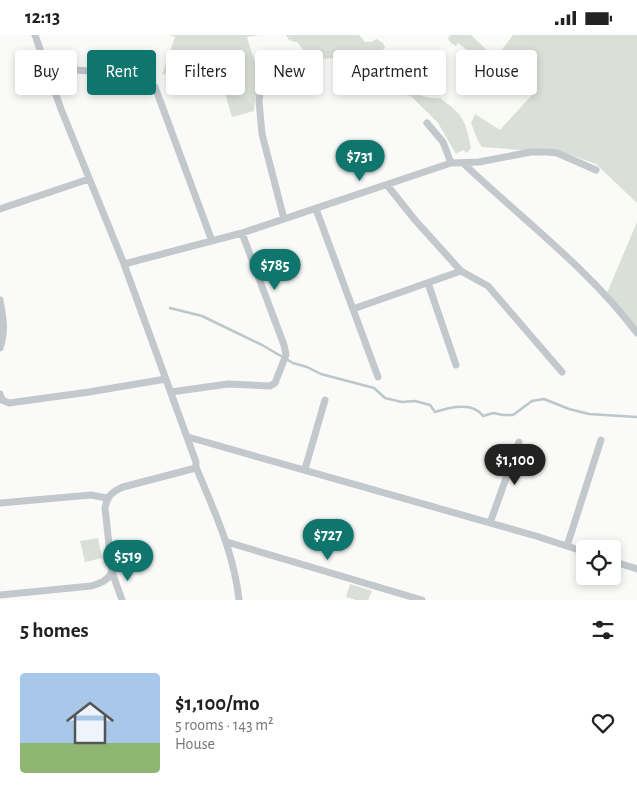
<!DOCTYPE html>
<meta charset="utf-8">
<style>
:root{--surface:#fff;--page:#f6f6f6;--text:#222;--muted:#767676;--accent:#0f766e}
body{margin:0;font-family:"Alegreya Sans",sans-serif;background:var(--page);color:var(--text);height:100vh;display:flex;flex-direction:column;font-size:19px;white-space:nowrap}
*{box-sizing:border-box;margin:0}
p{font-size:16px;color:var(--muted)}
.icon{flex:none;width:28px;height:28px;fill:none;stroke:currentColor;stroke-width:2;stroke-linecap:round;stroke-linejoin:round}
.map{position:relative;height:565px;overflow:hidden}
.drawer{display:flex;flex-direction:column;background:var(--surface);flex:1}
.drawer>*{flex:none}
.guide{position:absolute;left:15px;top:15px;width:608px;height:45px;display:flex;gap:10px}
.buttons{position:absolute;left:576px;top:505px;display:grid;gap:10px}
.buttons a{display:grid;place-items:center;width:45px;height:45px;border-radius:5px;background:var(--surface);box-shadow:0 2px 8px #0003;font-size:25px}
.price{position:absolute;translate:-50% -42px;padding:0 11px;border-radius:18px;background:var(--accent);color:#fff;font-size:16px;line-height:32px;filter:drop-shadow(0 1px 2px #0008)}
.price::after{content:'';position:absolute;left:50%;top:30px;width:15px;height:11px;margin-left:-8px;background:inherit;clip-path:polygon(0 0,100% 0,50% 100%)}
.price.active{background:#222;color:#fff}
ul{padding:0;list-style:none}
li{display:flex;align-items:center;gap:15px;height:125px;padding:0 20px}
li span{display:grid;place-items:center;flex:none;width:140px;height:100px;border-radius:5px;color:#555}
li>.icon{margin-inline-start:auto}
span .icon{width:60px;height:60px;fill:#fffc;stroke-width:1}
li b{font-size:21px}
h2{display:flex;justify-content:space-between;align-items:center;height:60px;padding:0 20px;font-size:21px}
.chip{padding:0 18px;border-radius:5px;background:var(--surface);box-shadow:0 2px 8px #0003;font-size:18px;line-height:45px}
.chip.active{background:var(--accent);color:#fff}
.status{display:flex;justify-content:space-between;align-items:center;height:35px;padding:0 25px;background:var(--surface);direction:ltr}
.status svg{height:14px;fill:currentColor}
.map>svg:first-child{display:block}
.green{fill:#dadfd7}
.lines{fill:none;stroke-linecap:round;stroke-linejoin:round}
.stream{stroke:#bbc7cb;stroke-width:2.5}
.minor{stroke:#c3c8cc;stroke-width:7}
</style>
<div class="status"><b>12:13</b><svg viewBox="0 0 49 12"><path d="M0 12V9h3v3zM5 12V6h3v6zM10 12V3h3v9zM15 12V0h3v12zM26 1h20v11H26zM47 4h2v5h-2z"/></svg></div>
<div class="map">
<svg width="637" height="565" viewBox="0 0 637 565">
<rect width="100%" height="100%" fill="#fafaf8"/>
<path class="green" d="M 169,0 L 259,0 L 247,2 L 256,31 L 258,42 L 254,76 L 232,82 L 218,34 L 212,26 L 205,24 L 162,40 L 175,2 Z
M 286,0 L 359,0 L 365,7 L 371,7 L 377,4 L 383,8 L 385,13 L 380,17 L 379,25 L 387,32 L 388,37 C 403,50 418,65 440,63 C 464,81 465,84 471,113 L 467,118 L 463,115 L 456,119 L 438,88 L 411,61 L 401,59 L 380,40 L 376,43 L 368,34 L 352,44 L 343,23 L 310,24 L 298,8 L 289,5 Z
M 450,0 L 471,0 L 494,22 L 496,25 L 485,34 L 471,21 L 471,18 L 458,8 L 456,11 L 451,8 L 448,4 Z
M 513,0 L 637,0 L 637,168 L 596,129 L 565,118 L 482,112 L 478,106 L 471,88 L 475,79 L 500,95 L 532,60 L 496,22 Z
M 637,187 L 637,294 L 607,258 Z
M 98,503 L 102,523 L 85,527 L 80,506 Z
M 350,549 L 372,556 L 368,565 L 356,565 L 346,562 Z"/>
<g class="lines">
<path class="stream" d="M 170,273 L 202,281 L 262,310 L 293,328 L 307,332 L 321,339 L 374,353 L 385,363 L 402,367 L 415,366 L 430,370 L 435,377 C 450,372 473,366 483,381 L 493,378 L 503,380 L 513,380 L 532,366 L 544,364 L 569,374 L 589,379 L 637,382"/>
<path class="minor" d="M 46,32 L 129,40 L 141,44 L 155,52 L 212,206
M 263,34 L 259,66 L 262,99 L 284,184
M 427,88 L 443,107 L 451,128
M 463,128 C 522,184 588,233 637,298
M 387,150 L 415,185 L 461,236 L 488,251 L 562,337
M 0,174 L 89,144
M 316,174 L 378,342
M 124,229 L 242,198 L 451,128 L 479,127 L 531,117 L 547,117 L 557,118 L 596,135
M 428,248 L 456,330
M 0,265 C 3,282 6,296 0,313
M 353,274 L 461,236
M 171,357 L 228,349 L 270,351 L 275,348 L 284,325 L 286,320 L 284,310 L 242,198
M 0,359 L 2,365 L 9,368 L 89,357 L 166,344
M 188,402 L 536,501 L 585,517
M 196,432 C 214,476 234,517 239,565
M 305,434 L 325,365
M 0,468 L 91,460 L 107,463
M 490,488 L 519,407
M 227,507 L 422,565
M 567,511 L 601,405
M 612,526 L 637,534
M 112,537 L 122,565
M 0,560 L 91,551 C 101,548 107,546 112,537 L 105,473 C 107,461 112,457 123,452 L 192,434 L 196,432 L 196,427 L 124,229 L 61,74 L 35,0"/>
</g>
</svg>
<div class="buttons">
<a><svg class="icon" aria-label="locate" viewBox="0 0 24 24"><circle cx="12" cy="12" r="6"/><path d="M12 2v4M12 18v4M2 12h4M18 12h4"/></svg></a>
</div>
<b class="price" style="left:360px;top:147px">$731</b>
<b class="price" style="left:275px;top:256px">$785</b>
<b class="price active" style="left:515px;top:451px">$1,100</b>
<b class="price" style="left:328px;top:526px">$727</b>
<b class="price" style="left:128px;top:547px">$519</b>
<div class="guide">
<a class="chip">Buy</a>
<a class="chip active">Rent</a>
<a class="chip">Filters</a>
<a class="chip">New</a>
<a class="chip">Apartment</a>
<a class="chip">House</a>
</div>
</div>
<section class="drawer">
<h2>5 homes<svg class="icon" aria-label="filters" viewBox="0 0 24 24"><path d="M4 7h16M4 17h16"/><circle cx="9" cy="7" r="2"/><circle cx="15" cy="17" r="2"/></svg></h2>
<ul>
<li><span style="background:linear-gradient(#a9c7e8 70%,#8fb573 0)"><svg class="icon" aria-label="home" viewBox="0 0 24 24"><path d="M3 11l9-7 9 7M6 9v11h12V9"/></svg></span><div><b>$1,100/mo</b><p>5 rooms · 143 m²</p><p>House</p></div><svg class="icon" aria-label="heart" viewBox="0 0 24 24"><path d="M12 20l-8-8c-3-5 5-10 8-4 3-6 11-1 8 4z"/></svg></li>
</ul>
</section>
